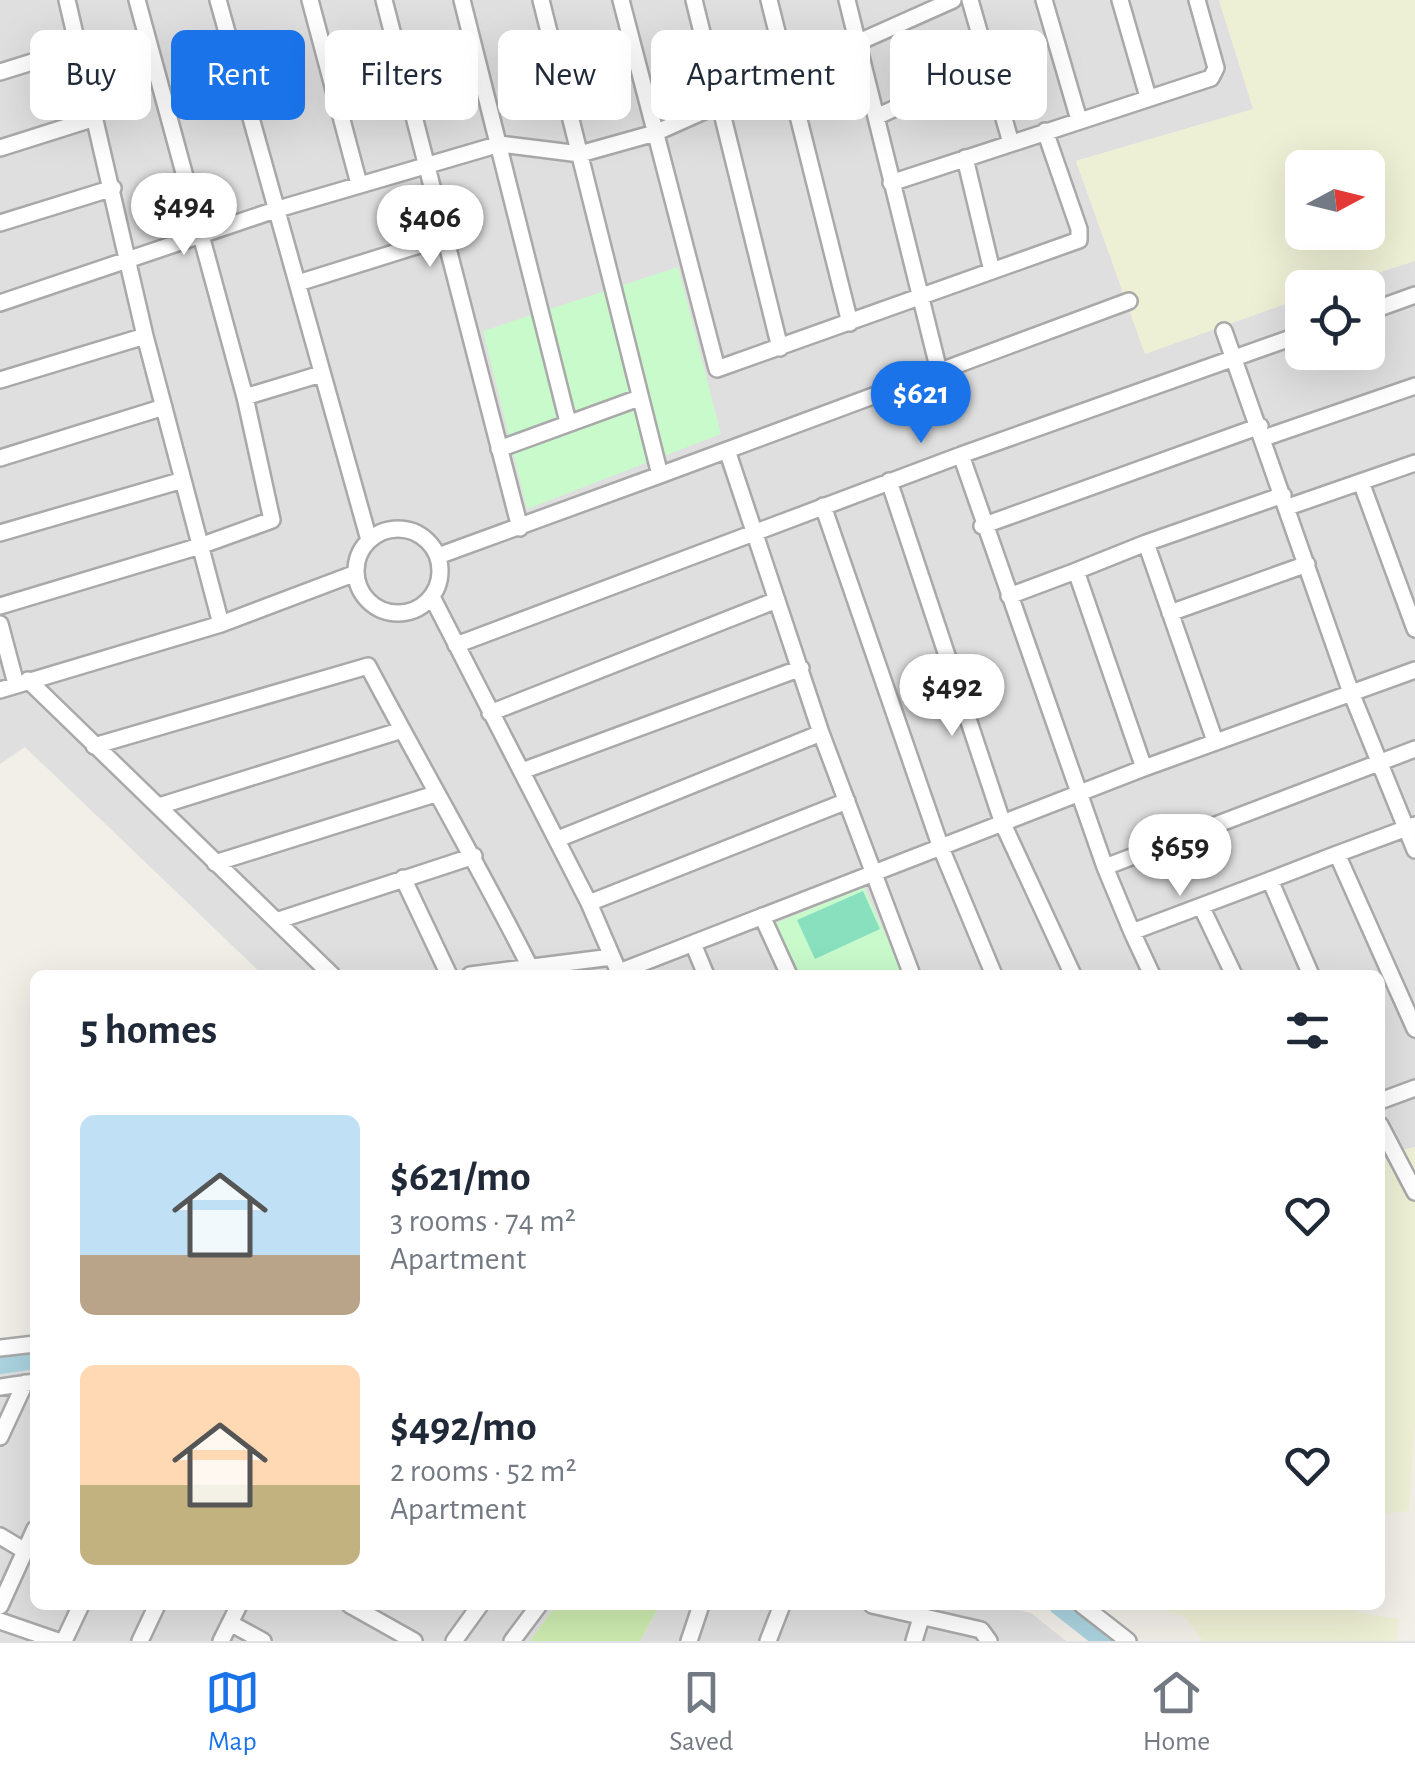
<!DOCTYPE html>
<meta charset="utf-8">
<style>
:root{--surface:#fff;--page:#f2f2f3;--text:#1f2937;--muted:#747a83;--line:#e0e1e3;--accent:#1a73e8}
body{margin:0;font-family:"Alegreya Sans",sans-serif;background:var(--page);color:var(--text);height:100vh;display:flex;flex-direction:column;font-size:38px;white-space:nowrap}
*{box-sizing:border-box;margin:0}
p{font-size:32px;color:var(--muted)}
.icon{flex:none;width:55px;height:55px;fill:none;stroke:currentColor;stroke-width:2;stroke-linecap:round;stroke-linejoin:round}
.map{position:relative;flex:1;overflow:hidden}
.sheet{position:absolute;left:30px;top:970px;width:1355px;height:640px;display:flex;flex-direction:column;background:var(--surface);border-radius:15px;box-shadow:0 10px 40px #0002}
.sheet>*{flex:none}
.guide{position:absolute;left:30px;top:30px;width:1355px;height:90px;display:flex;gap:20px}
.needle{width:65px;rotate:83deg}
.controls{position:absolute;left:1285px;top:150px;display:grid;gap:20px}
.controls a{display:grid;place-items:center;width:100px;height:100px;border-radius:15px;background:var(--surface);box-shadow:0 10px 40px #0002;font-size:50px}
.price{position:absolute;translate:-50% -85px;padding:0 22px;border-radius:35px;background:#fff;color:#222;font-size:32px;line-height:65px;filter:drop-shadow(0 2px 5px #0008)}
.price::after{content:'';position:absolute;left:50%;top:60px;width:30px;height:22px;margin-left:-15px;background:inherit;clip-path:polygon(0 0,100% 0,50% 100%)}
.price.on{background:var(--accent);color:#fff}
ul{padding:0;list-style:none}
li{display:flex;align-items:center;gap:30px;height:250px;padding:0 50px}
li span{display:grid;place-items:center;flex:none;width:280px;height:200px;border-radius:15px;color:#555}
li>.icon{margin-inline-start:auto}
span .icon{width:120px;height:120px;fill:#fffc;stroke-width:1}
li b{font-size:42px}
h2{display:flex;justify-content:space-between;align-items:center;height:120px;padding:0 50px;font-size:42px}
.chip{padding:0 35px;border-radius:15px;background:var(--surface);box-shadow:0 10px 40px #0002;font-size:35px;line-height:90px}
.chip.on{background:var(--accent);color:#fff}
.menu{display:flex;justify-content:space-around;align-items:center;height:140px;border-top:2px solid var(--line);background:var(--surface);font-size:28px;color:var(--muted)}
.menu a{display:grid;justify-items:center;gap:5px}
.menu .on{color:var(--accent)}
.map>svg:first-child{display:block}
.residential{fill:#e0dfdf}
.farmland{fill:#eef0d5;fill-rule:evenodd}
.grass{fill:#cdebb0}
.park{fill:#c8facc}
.pitch{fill:#88e0be}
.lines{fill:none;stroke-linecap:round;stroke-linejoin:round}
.canal{stroke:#aad3df;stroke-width:18}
.street-casing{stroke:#a9a9a9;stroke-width:20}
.street{stroke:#fff;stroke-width:15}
</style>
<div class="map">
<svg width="1415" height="1641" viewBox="0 0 1415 1641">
<rect width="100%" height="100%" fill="#f2efe9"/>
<path class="residential" d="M 0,0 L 1219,0 L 1254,109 L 1076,161 L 1145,353 L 1302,298 L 1302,352 L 1368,352 L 1368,288 L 1332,287 L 1415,261 L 1415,1147 L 1380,1155 L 1380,975 L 263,975 L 25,747 L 0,764 Z
M 0,1339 L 35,1339 L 35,1605 L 556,1605 L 530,1641 L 0,1641 Z
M 660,1605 L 996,1605 L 1031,1613 L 1066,1641 L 640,1641 Z"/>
<path class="farmland" d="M 1219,0 L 1415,0 L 1415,261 L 1332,287 L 1302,288 L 1302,298 L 1145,354 L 1076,161 L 1253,109 ZM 1302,168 L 1368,168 L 1368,232 L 1302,232 Z
M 1415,1147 L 1415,1420 L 1409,1511 L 1380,1514 L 1380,1155 Z
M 1152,1605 L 1357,1605 L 1357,1612 L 1399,1619 L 1396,1641 L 1203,1641 L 1185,1617 Z"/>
<path class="grass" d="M 556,1605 L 660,1605 L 640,1641 L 530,1641 Z"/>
<path class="park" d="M 678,267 L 721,434 L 527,509 L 483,331 Z
M 864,887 L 903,975 L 795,975 L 773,924 Z"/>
<path class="pitch" d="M 863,891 L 880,929 L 815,959 L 797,920 Z"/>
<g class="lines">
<path class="canal" d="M 0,1365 L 35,1360
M 1057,1605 L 1103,1641"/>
<g class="street-casing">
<path id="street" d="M 67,0 L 145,336 L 221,624
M 218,0 L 369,540
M 310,0 L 359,184
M 384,0 L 520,528
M 462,0 L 568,422
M 621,0 L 717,369 L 1079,240 L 1079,229 L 1045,131
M 694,0 L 780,348
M 769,0 L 850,323
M 847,0 L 939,371
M 970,0 L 1011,143
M 1044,0 L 1079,120
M 1120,0 L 1148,97
M 0,72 L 77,48
M 876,117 L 989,65
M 0,148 L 95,118
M 965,158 L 992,271
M 891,183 L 1211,78 L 1216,68 L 1197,0
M 0,223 L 113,188
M 298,283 L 445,237
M 0,303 L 278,209 L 500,144 L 580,154 L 655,133 L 953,0
M 1368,312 L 1415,295
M 1224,331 L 1350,690 L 1415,850
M 0,380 L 145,336
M 245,397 L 321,374
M 1264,438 L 1415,386
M 499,449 L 639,398
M 727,450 L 821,733 L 912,975
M 961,455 L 1302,334
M 0,458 L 164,407
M 660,475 L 1129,301
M 889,481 L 1003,824 L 1073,975
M 1361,482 L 1415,629
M 823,506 L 941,848 L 994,975
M 1288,507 L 1415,463
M 982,526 L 1260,426
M356 571a42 42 0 1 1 84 0a42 42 0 1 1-84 0Z
M 0,533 L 183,480
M 1146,543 L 1283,495
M 438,556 L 660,475 L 541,0
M 1009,596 L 1076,571
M 432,597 L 589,903 L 620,975
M 0,606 L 200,546 L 272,520 L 245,397 L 137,0
M 1170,613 L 1307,564
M 0,624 L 16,684
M 456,645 L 961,455 L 1105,867
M 28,680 L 332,975
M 0,690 L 221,624 L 356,573
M 490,713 L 777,600
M 94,746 L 368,666 C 422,768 479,866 531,969
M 1144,768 L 1076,571 L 1146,543 L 1215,741
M 522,771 L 801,668
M 159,806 L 402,730
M 1415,825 L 1337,854 L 1415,1029
M 558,839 L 821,733
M 215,863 L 435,794
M 403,878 L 449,975
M 589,903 L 847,801
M 762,916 L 789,975
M 279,920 L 474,856
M 1132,932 L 1105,867 L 1415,749
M 694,946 L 706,975
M 619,972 L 1144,768 L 1415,670
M 470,975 L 612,957
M 1152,975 L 1132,932 L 1201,906
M 1234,975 L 1201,906 L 1270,880
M 1311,975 L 1270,880 L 1337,854
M 1380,1101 L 1415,1088
M 1380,1125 L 1415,1192
M 0,1348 L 35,1344
M 0,1387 L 35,1382
M 0,1437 L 25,1383
M 0,1536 L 25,1551
M 350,1605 L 414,1641
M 872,1605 L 981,1630 L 989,1641
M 1082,1605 L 1128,1641
M 0,1606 L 35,1529
M 0,1621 L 58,1641
M 230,1623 L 263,1641
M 64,1641 L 81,1605
M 140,1641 L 157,1605
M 221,1641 L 239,1605
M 454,1641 L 480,1605
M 512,1641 L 539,1605
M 689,1641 L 701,1605
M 768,1641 L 782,1605
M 914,1641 L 921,1618"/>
</g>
<use href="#street" class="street"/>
</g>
</svg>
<div class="controls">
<a><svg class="needle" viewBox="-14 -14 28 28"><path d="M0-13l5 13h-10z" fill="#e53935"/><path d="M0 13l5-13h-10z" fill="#747a83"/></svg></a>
<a><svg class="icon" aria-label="locate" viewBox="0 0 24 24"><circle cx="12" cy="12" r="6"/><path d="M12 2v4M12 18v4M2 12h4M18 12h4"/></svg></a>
</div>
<b class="price" style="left:184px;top:258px">$494</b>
<b class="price" style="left:430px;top:270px">$406</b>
<b class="price on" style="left:921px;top:446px">$621</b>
<b class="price" style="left:952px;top:739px">$492</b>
<b class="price" style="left:1180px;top:899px">$659</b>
<div class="guide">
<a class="chip">Buy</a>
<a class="chip on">Rent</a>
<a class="chip">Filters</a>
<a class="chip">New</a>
<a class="chip">Apartment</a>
<a class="chip">House</a>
</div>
<section class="sheet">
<h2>5 homes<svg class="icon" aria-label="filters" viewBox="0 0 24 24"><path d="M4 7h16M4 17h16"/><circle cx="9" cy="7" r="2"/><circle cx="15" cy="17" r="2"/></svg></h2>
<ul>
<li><span style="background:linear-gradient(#bfe0f5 70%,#b9a48a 0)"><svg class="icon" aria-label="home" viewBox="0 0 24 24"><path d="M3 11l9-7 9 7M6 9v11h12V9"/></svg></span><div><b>$621/mo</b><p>3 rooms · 74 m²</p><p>Apartment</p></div><svg class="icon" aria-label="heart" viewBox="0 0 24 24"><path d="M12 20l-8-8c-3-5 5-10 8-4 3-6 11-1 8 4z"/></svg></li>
<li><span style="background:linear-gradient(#ffd9b3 60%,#c2b280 0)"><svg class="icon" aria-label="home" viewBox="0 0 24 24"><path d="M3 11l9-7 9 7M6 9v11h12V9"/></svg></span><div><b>$492/mo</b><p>2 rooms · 52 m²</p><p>Apartment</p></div><svg class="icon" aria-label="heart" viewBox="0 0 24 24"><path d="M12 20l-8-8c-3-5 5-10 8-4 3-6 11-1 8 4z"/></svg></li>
</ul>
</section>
</div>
<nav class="menu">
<a class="on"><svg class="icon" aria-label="map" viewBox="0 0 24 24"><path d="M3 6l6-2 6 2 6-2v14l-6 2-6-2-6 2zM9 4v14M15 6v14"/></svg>Map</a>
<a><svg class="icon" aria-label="saved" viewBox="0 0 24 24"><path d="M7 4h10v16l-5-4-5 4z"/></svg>Saved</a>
<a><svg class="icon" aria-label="home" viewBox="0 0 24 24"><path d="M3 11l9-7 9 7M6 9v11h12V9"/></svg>Home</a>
</nav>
